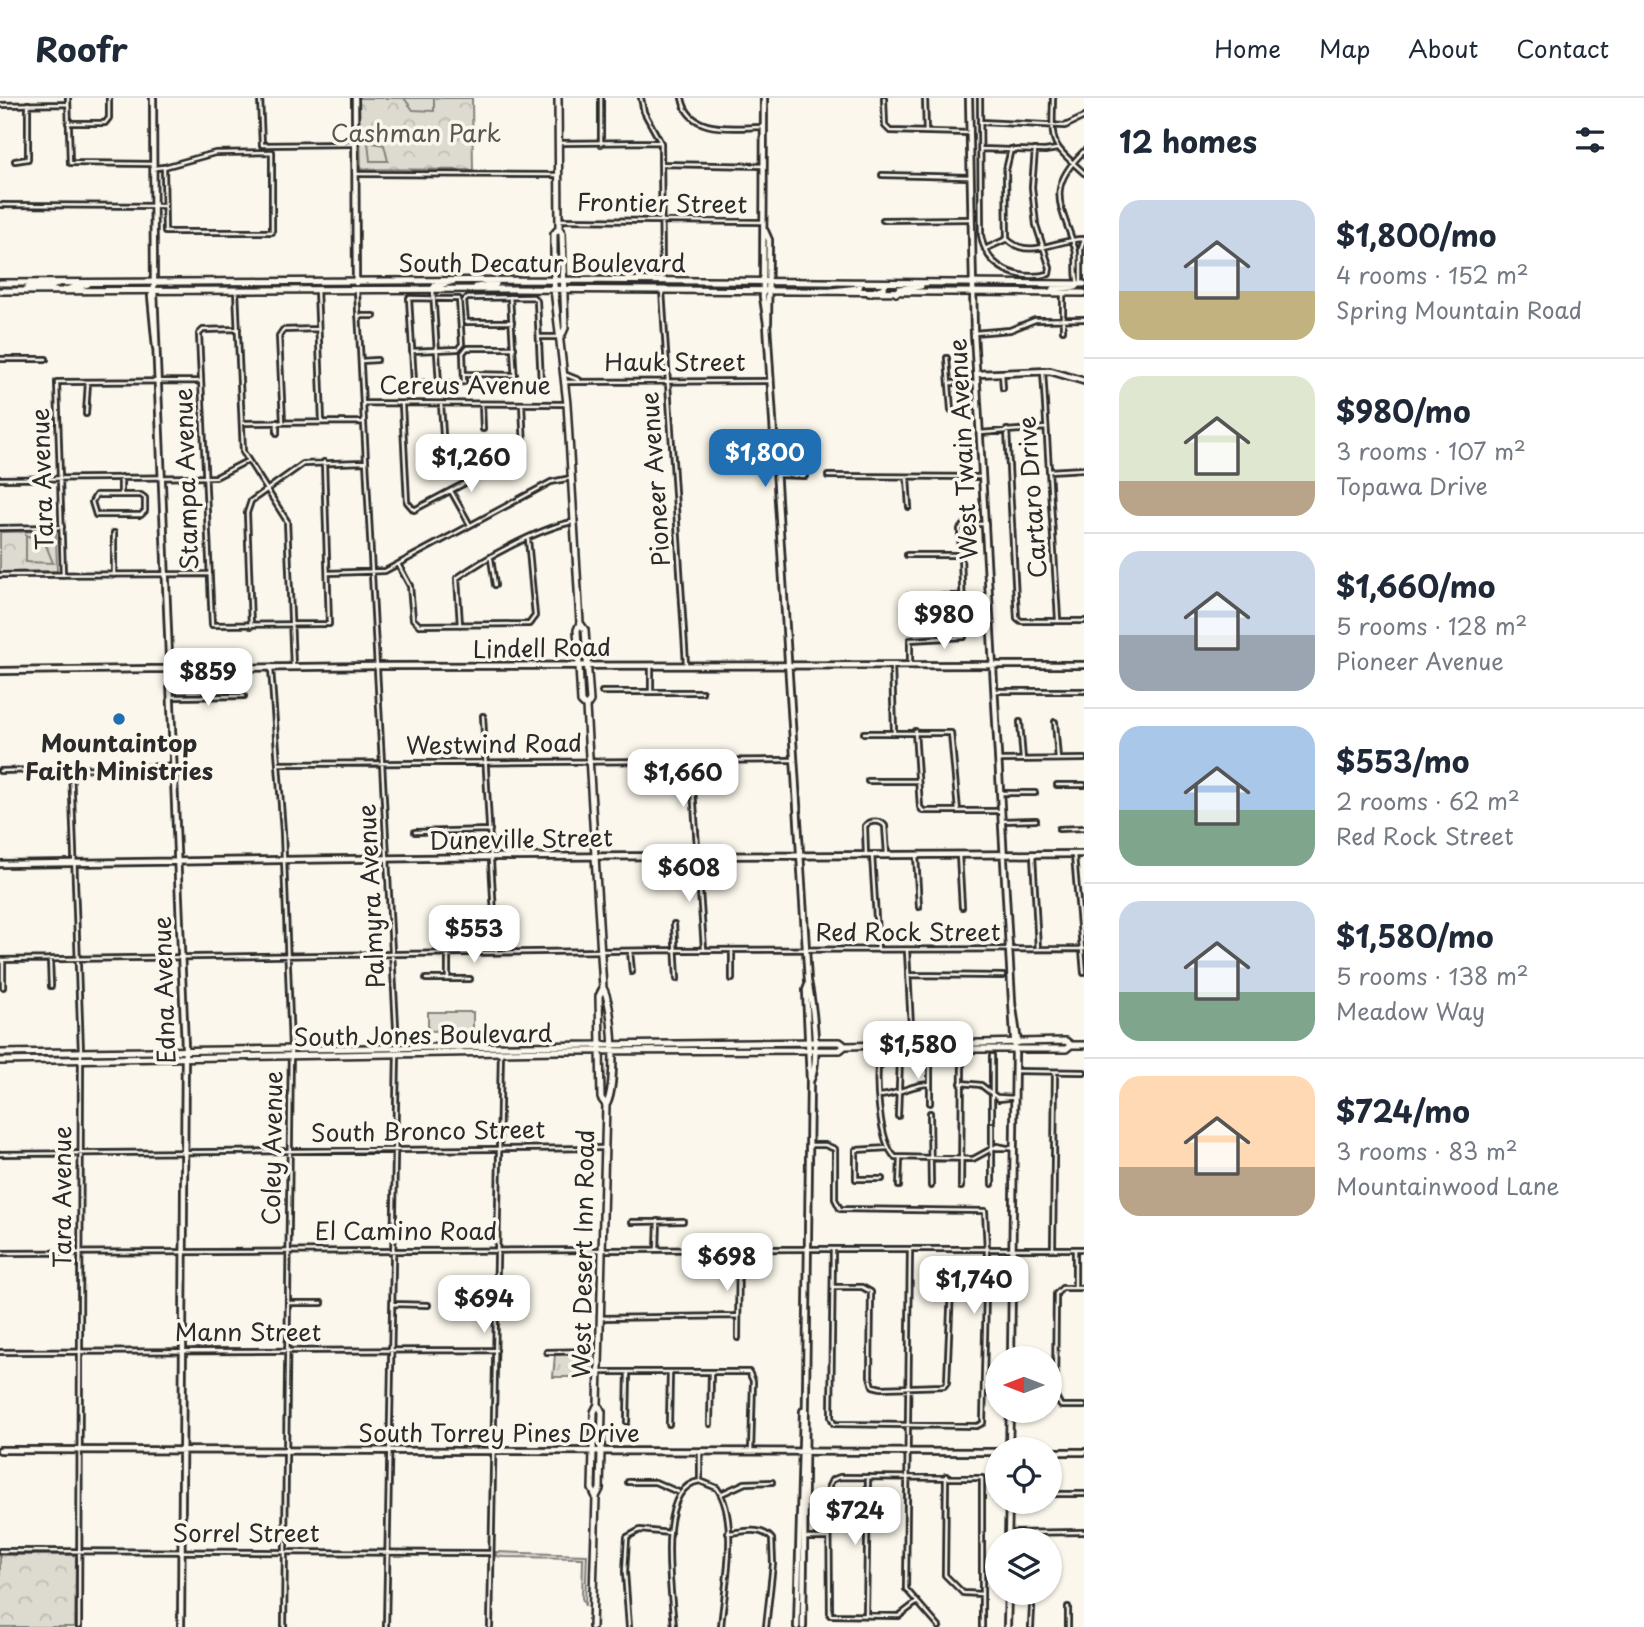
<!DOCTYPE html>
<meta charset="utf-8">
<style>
:root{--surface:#fff;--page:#f6f6f7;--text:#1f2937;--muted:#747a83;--line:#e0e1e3;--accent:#1f6fb2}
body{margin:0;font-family:"Playpen Sans",sans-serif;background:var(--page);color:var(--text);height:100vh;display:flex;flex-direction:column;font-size:26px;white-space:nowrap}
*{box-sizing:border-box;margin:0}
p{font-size:23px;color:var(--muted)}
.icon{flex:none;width:38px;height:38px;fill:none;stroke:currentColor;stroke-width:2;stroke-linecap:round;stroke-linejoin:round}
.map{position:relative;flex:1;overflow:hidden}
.side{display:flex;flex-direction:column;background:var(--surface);width:560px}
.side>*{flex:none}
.needle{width:46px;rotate:270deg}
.buttons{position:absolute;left:985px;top:1248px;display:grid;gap:14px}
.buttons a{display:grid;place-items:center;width:77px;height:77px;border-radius:50%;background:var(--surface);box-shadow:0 2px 5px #0004;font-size:35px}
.price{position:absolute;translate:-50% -60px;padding:0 16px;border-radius:14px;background:#fff;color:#222;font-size:23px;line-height:46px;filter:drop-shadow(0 2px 4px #0008)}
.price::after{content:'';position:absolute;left:50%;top:42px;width:21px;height:16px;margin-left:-10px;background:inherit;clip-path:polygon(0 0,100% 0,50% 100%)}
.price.current{background:var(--accent);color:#fff}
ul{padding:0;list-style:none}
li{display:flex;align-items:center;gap:21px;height:175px;padding:0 35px}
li+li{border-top:2px solid var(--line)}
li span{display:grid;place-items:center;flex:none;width:196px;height:140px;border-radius:21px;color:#555}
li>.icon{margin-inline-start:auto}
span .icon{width:84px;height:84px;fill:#fffc;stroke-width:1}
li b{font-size:30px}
h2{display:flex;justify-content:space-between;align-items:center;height:84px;padding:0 35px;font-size:30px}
header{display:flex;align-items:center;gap:42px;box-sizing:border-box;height:98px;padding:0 35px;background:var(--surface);border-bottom:2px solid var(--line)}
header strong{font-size:33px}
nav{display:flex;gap:38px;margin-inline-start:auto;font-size:24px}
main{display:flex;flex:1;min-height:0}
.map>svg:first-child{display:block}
.grass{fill:url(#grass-tufts);stroke:#84827e;stroke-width:2}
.park{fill:url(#park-crowns);stroke:#84827e;stroke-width:2}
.garden{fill:#dddad0;stroke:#84827e;stroke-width:2}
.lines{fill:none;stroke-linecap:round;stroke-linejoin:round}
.street-casing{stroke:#2b2b2b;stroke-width:8}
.secondary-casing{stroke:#2b2b2b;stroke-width:10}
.primary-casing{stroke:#2b2b2b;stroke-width:10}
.street{stroke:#fbf7ec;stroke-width:2.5}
.secondary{stroke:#fbf7ec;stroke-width:4.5}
.primary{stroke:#fbf7ec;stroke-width:5}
.poi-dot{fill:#1f6fb2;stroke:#fbf7ec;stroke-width:2.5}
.labels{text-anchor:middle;stroke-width:7;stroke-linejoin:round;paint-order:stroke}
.park-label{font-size:24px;fill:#585754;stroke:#fbf7ec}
.street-label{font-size:24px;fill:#2b2b2b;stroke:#fbf7ec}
.poi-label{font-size:24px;font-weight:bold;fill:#2b2b2b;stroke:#fbf7ec}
</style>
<header>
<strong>Roofr</strong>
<nav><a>Home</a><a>Map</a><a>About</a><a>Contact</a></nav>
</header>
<main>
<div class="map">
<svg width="1084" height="1529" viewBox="0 0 1084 1529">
<defs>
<pattern id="grass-tufts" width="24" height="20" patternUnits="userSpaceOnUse" patternTransform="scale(1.75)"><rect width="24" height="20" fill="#dddad0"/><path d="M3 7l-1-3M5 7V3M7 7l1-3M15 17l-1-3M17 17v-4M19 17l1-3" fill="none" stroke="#bebbb3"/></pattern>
<pattern id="park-crowns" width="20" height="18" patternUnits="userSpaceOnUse" patternTransform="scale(1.75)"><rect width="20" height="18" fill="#dddad0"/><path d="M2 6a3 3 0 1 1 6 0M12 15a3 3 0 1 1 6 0" fill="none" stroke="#bebbb3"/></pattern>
</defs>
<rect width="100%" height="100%" fill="#fbf7ec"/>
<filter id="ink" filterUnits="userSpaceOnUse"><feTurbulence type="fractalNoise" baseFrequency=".0143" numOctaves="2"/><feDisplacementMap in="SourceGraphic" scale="14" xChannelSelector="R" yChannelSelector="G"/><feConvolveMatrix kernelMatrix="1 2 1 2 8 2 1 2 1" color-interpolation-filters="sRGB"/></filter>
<g filter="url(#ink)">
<path class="grass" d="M 574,1255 L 592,1257 L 591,1279 L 553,1279 L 555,1256 Z
M 496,1454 L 587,1457 L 585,1508 L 582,1500 L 583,1460 L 503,1459 L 496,1458 Z"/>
<path class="park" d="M 359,0 L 472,0 L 473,72 L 361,71 Z
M 56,433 L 57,473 L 0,474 L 0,434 Z
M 0,1457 L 76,1457 L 75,1529 L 0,1529 Z"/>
<path class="garden" d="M 404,0 L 434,0 L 434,13 L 413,12 Z
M 368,44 L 384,47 L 388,63 L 370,63 Z
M 26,437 L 45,445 L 53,465 L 26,464 Z
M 428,914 L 473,914 L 473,932 L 428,933 Z"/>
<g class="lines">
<g class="street-casing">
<path id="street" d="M 68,0 L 70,65 L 153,66
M 260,0 L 262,47 L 354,46
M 641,0 L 644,14 L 661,45 L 662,181
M 682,0 C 689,38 735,29 764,29
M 884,0 L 885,28 L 890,33 L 970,35
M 925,0 L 926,34
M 980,0 L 981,137 C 986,171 1018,183 1049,176 L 1050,170 L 1036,127 L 1032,89 L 1035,52
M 1053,0 C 1052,48 1049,43 1084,75
M 0,7 L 67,6
M 980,24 L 1065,28 L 1084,19
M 68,25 L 105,25 L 109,20 L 109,0
M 559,45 L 660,44
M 601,46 L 601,0
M 981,51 L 1045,53 L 1057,51
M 1011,51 L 1006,72 L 1007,141 C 1029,163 1059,140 1084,141
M 15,63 L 28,61 L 28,6
M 662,66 L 763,68
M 155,70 L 164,69 L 165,134 L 272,134 L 272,54 L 215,55 L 164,69
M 355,76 L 558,77
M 882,77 L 969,79
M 0,107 L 164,108
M 559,122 L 762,124
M 883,122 L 971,121
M 985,151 L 1007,141
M 1081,184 L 1081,151 L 1084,142
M 1078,185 C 1074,173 1079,159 1074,147 C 1060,105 1046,90 1084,53
M 317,191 L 322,324
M 236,192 L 243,354 L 287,423 L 293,568
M 433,192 L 439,286 L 464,284 L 463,255 L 467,250 L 514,250
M 662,192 L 686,566
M 357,193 L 397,948
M 1063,195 L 1063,232
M 510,199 L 515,284 L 541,285 L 537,203 L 533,199 L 467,200 L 464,203 L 466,224 L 512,224
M 358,218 L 374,218
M 238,231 L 203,232 L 199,236 L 212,527 L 329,526 L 324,364
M 974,235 L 1010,232 L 1035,222 L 1084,221
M 539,239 L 560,239
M 412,253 L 458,251 L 462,246 L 459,201 L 409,200 L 414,284 L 439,286
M 947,260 L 951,312
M 0,261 L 46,261
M 361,263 L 377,262
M 1043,273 L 1058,521
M 1002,275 L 1003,290
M 465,276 L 515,277
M 564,276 L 579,282
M 565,284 L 771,283
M 949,285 L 977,285
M 363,305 L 566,306
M 441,306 L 444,352
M 482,306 L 483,331
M 402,307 L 407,404 L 414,412 L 522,355 L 524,350 L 522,306
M 86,316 L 88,284
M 277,324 L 277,335
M 283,324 L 279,238 L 283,232 L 318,231
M 242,325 L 364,324
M 1007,332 L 1017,520 L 1021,523 L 1084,523
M 980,335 L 1046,330
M 1049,373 L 1084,371
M 777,377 L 805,378
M 828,378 L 982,379
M 907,380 L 909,409
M 0,381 L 216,379 L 247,363
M 451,393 L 470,427
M 96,397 L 141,397 L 145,400 L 145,413 L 141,417 L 96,417 L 92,404 Z
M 121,397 L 121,379
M 0,430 L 62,429
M 114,435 L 114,477
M 907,457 L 960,457
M 491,461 L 495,487
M 398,466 L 410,488 L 413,521 L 419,527 L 529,526 L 535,518 L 528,441
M 329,475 L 385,473 L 551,384 L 571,380
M 0,477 L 208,476
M 63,477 L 57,284 L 200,283
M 909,498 L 962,498
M 460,527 L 457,480 C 485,460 538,431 572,424
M 251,528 L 247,415 L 251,403 L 303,366 L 365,364
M 651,567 L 651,594
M 892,567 L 894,633
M 910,567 L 910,542 L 964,539 L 960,431 L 965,426 L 986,426
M 271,571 L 283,734 L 291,950 L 284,1529
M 995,593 L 1084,593
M 602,594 L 702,594
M 171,599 L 244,598
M 483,618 L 496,853
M 1020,624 L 1023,662
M 1055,624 L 1058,661
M 915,633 L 920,709 L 923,713 L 1002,713
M 864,635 L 951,635 L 958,713
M 691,662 L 704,851
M 1000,662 L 1084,661
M 278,666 L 792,662
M 71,669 L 81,954 L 79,1529
M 0,673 L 174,668
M 868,683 L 917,683
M 1057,687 L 1084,687
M 1001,695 L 1035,695
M 1003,723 L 1036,722
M 1059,731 L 1084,730
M 415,734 L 490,732
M 866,757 L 865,728 C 870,722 881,722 885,728 L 887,756
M 872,757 L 878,852
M 916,757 L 919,809
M 959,757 L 962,809
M 1033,757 L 1038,851
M 1074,757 L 1084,875
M 674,826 L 677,881
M 732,852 L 732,881
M 630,853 L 632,874
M 907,853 L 912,947
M 448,856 L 448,881
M 50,861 L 51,888
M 0,862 L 676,852 L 1084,851
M 3,862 L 3,889
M 908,877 L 1003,878
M 426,881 L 470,881
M 880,957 C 874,977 879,1044 895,1059 L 973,1061 L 997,1048 L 1007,1050
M 880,968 L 880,948
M 1015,973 L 1084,974
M 961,985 L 981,987 L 999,1001 L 1008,1000
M 879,998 C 898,997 911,986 930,986
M 997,999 L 1014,1000
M 930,1005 L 930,960
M 930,1015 L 931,1088
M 898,1018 L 900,961
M 992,1022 L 992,958
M 809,1047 L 825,1047 L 835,1051 L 835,1101 L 840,1111 L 985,1113 L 987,1151 L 983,1325 L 977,1328 L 834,1326 L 831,1319 L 833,1151
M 996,1050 L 1013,1050
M 0,1056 L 604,1050
M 882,1081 L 856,1081 L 856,1052 L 888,1050
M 992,1086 L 992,1026
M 899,1088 L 900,1061
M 961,1089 L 962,961
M 632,1124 L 683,1123
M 1053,1149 L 1055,974
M 657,1151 L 658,1123
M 773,1151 L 1084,1151
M 910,1151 L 906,1491 L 939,1529
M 1075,1151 L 1075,1189
M 0,1155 L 807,1151
M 834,1189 L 862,1189 L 871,1194 L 870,1278 L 873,1288 L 881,1290 L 944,1288 L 947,1284 L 951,1190 L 987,1189
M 1084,1190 L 1062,1190 L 1056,1196 L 1055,1297 L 1061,1308 L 1084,1308
M 288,1205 L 322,1205
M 393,1206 L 428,1207
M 600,1220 L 738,1218
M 738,1240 L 739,1151
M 0,1254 L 496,1252
M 547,1254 L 599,1253
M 600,1274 L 749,1274 L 753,1283 L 751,1354
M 627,1324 L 628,1274
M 669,1326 L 670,1274
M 710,1326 L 711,1274
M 946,1378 L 945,1477 L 963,1495 L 982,1496
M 700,1383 L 700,1355
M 628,1384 L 655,1384 L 678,1394
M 721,1396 L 745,1385 L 772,1384
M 1050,1396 L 1084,1396
M 728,1435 C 743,1434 761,1428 772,1441 L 773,1466 L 766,1529
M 1008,1435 L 1084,1434
M 806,1440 L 827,1440
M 0,1453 L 490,1455
M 916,1505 L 899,1518 L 830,1517 L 829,1388 L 832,1382 L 840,1379 L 982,1380 L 982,1529
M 866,1518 L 868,1379
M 386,1529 L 397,955
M 490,1529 L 501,953
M 629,1529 L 625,1474 L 627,1439 L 640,1432 L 670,1435
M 674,1529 C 672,1495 654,1389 700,1383 L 717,1390 C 740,1423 724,1491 721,1529
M 1031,1529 L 1032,1509
M 1068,1529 L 1068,1509"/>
</g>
<g class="secondary-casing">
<path id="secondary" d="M 153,0 L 154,192 L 185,949 L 181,1529
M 355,0 L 356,185
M 764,0 L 763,199 L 767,226 L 808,883 C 812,903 821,967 810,983
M 969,0 L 974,235 L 1015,956 L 1011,1260
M 765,133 L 769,142 L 768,225
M 154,193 L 151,198 L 156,250
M 977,276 L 1050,273 L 1084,283
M 0,573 L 377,568 L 1084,567
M 0,766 L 492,759 L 1084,756
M 1013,910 L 1018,945
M 1009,1351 L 1010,1312
M 0,1352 L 998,1354
M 1050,1354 L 1084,1354
M 1008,1442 L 1009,1404
M 797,1529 L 803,1313
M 803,1529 L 810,983 L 806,892 L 808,887
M 1007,1529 L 1008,1494"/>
</g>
<g class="primary-casing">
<path id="primary" d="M 558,0 L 559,130 L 562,135 L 565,230 L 561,239
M 559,130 L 554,136 L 554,191 L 567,306 L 580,525 L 577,532 L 581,604 L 586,609
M 0,185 L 562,182 L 1084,186
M 476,189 L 496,186 L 496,182
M 27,190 L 51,189 L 58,185
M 433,191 L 435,188 L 454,183
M 65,192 L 88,186
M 0,193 L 510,191 L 1084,195
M 831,193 L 859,190 L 860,186
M 869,195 L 883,190 L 885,186
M 896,195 L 899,191 L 921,188
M 1049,195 L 1055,190 L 1076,189 L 1079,186
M 580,525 L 585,532 L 590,603 L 586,609 L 603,890 L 599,898 L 601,1000 L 606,1007
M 962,947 L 969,951 L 1066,951 L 1071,947
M 0,955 L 819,944 L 840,944 L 845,948 L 1066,943 L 1071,947 L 1084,947
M 0,963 L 558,953 L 840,952 L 845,948
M 596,1399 L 600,1391 L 602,1314 L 598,1306
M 592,1529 L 596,1399 L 592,1391 L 594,1314 L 598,1306 L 606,1007 C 617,991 614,906 603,890"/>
</g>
<use href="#street" class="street"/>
<use href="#secondary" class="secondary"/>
<use href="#primary" class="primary"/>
</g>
</g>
<circle class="poi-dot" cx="119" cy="621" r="7"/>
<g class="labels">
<g class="park-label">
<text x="416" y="44">Cashman Park</text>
</g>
<g class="street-label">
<text transform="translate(662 106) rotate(1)" y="8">Frontier Street</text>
<text x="542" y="174">South Decatur Boulevard</text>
<text x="675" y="273">Hauk Street</text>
<text x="465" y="296">Cereus Avenue</text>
<text transform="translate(964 351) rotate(-93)" y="8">West Twain Avenue</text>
<text transform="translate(43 381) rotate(-92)" y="8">Tara Avenue</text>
<text transform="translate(187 381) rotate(-92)" y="8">Stampa Avenue</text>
<text transform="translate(656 381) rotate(-94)" y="8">Pioneer Avenue</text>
<text transform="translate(1033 399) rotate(-94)" y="8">Cartaro Drive</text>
<text transform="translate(542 551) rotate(-1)" y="8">Lindell Road</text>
<text transform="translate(494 647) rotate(-1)" y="8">Westwind Road</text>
<text transform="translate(521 742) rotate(-1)" y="8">Duneville Street</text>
<text transform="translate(372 798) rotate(-93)" y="8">Palmyra Avenue</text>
<text x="908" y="843">Red Rock Street</text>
<text transform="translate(165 892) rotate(-92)" y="8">Edna Avenue</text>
<text transform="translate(423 938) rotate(-1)" y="8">South Jones Boulevard</text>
<text transform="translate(428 1034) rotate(-1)" y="8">South Bronco Street</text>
<text transform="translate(273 1050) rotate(-89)" y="8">Coley Avenue</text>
<text transform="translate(63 1099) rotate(-90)" y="8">Tara Avenue</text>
<text x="406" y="1142">El Camino Road</text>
<text transform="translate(584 1156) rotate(-89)" y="8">West Desert Inn Road</text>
<text x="248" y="1243">Mann Street</text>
<text x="499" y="1344">South Torrey Pines Drive</text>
<text x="246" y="1444">Sorrel Street</text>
</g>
<g class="poi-label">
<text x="119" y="654">Mountaintop<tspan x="119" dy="28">Faith Ministries</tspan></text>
</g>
</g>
</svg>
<div class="buttons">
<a><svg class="needle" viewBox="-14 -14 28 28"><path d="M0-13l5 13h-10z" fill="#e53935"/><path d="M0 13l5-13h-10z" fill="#747a83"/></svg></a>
<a><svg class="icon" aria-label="locate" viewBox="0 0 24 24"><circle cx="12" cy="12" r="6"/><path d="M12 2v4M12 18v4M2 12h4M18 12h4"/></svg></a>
<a><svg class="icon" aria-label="layers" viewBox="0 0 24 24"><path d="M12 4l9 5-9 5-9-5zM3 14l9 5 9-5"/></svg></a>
</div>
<b class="price current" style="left:765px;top:391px">$1,800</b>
<b class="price" style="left:471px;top:396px">$1,260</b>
<b class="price" style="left:944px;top:553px">$980</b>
<b class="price" style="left:208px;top:610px">$859</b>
<b class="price" style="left:683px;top:711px">$1,660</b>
<b class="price" style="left:689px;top:806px">$608</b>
<b class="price" style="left:474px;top:867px">$553</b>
<b class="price" style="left:918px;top:983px">$1,580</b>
<b class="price" style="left:727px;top:1195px">$698</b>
<b class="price" style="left:974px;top:1218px">$1,740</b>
<b class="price" style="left:484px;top:1237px">$694</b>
<b class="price" style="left:855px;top:1449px">$724</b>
</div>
<section class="side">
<h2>12 homes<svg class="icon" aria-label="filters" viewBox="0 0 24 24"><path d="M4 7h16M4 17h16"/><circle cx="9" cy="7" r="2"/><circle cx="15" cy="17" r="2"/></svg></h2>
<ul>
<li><span style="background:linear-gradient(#c9d6e8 65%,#c2b280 0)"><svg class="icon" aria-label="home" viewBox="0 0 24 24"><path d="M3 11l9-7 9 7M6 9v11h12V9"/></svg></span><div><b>$1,800/mo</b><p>4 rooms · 152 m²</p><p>Spring Mountain Road</p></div></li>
<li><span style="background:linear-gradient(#dfe7d0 75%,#b9a48a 0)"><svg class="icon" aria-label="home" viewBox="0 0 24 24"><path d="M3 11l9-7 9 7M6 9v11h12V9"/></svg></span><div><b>$980/mo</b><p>3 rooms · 107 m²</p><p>Topawa Drive</p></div></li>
<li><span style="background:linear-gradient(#c9d6e8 60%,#9aa5b1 0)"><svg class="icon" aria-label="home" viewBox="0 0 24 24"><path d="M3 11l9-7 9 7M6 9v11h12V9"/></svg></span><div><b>$1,660/mo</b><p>5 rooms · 128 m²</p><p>Pioneer Avenue</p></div></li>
<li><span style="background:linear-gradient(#a9c7e8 60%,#7fa58c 0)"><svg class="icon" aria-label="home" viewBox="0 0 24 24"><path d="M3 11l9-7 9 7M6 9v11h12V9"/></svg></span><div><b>$553/mo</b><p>2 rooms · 62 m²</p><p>Red Rock Street</p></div></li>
<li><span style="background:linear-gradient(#c9d6e8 65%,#7fa58c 0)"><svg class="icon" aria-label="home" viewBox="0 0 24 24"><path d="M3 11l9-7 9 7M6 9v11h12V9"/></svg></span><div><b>$1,580/mo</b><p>5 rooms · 138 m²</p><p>Meadow Way</p></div></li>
<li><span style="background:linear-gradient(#ffd9b3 65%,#b9a48a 0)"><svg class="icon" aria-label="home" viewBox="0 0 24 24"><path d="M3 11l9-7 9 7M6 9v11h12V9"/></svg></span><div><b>$724/mo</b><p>3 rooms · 83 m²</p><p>Mountainwood Lane</p></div></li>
</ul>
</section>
</main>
